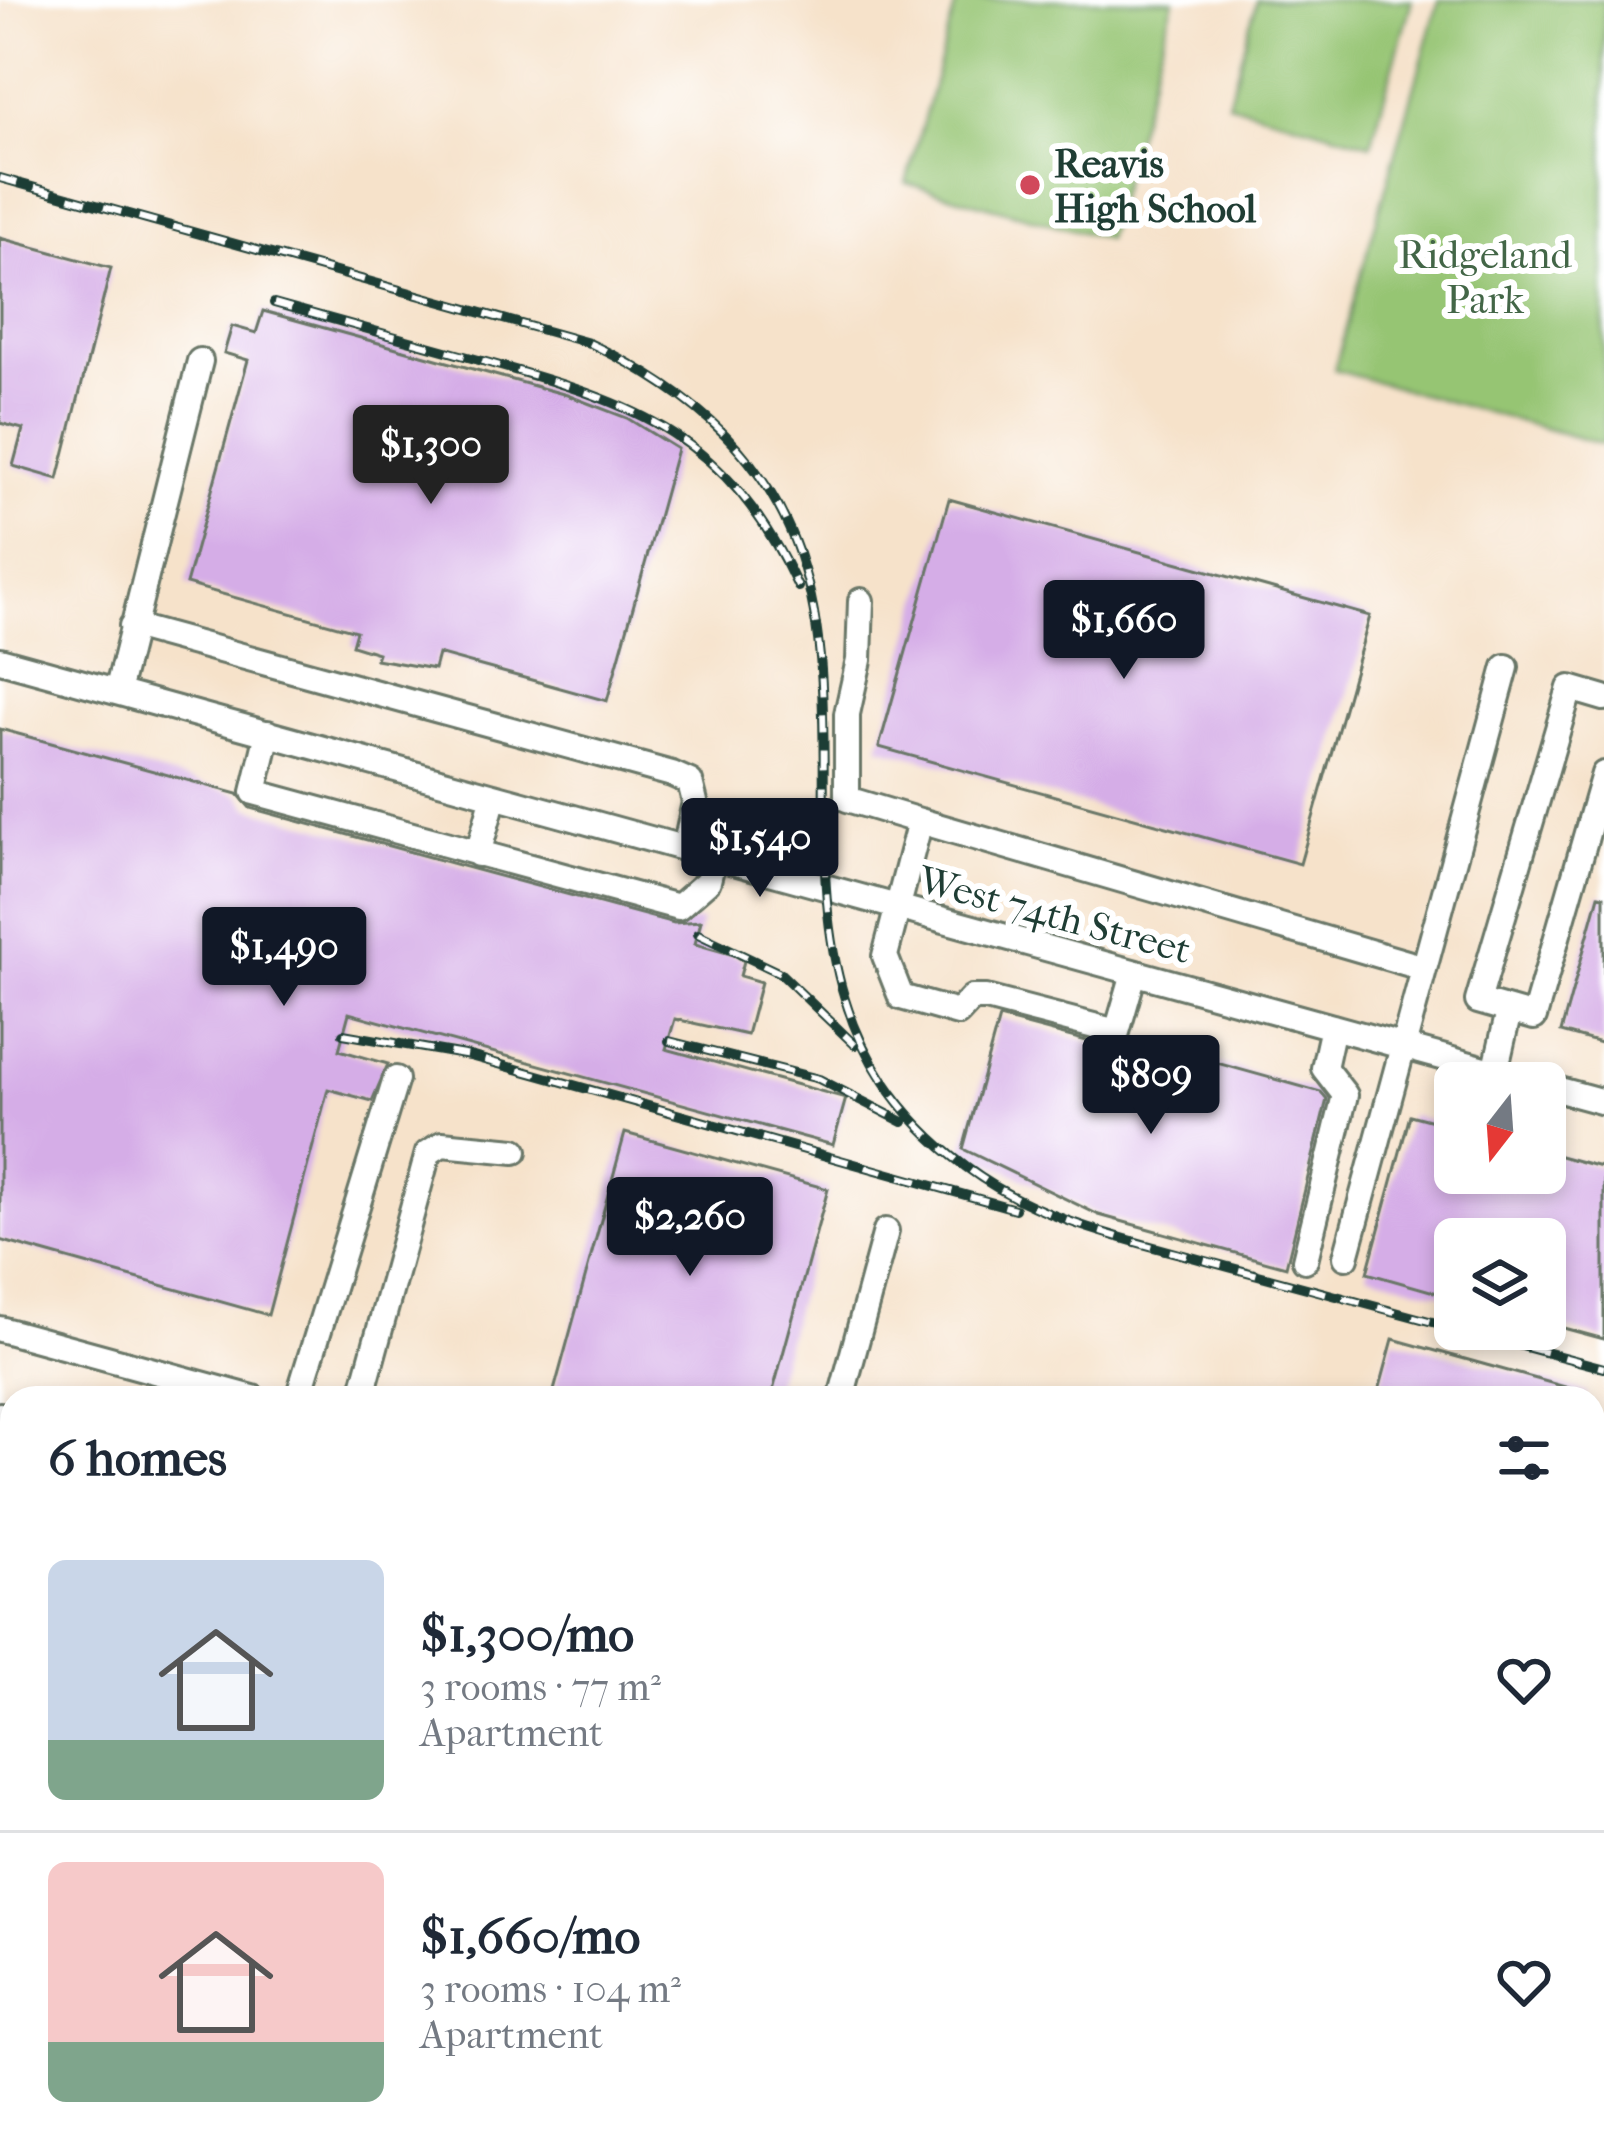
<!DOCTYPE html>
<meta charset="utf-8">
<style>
:root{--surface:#fff;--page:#f6f6f7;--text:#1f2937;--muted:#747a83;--line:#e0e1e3;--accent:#111827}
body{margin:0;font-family:"IM FELL French Canon",serif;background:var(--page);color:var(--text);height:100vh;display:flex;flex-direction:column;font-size:45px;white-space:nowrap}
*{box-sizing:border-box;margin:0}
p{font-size:39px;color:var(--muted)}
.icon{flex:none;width:66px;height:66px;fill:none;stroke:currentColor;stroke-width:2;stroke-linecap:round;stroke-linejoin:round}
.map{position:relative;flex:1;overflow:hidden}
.drawer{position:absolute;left:0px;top:1386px;width:1605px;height:768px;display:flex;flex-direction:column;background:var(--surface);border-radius:36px 36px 0 0;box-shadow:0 6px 18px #0003}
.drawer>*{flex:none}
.needle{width:78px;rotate:197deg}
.fabs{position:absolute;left:1434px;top:1062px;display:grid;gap:24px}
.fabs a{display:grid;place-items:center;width:132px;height:132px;border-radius:18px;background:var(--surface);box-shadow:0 6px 18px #0003;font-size:60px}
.price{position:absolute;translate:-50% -102px;padding:0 27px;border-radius:12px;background:var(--accent);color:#fff;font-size:39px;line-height:78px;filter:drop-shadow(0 3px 6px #0008)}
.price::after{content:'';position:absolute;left:50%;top:72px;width:36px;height:27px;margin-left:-18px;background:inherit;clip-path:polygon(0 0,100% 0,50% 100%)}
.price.selected{background:#222;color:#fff}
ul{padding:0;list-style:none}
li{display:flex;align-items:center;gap:36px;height:300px;padding:0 48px}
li+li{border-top:3px solid var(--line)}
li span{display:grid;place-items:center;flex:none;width:336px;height:240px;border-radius:18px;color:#555}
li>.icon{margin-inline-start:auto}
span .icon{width:144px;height:144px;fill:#fffc;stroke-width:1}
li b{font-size:51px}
h2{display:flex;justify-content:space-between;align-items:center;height:144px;padding:0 48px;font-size:51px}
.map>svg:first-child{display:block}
.green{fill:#96c573;stroke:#5a8154;stroke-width:3}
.building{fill:#d5ade7}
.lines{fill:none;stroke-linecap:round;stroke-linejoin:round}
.minor-casing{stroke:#6a7768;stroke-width:30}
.minor{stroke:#fff;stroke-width:24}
.rail-casing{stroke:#1f3d34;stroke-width:10}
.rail{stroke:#fff;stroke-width:6;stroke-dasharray:18;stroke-linecap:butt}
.poi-dot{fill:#d1495b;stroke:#fff;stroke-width:4.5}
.labels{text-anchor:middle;stroke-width:12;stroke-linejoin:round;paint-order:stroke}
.poi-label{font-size:39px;font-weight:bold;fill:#1f3d34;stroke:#fff;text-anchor:start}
.park-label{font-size:39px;fill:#436647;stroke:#fff}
.street-label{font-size:39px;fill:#1f3d34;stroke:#fff}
</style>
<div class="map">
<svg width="1604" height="2154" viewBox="0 0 1604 2154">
<rect width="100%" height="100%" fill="#fff"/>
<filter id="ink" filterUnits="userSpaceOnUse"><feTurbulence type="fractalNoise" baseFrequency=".00833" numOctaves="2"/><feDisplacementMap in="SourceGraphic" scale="24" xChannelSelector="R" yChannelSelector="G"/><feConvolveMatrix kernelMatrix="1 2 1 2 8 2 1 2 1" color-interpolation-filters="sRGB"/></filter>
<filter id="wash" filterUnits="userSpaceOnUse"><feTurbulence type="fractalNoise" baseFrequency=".004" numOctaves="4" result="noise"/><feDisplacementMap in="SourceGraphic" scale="48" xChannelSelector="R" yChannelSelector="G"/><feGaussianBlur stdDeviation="2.7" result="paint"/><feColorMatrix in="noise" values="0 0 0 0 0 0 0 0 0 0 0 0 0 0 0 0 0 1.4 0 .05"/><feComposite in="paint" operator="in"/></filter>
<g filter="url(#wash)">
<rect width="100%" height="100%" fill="#f6e2ca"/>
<path class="green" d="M 957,0 L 1174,0 L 1106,239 L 906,183 Z
M 1257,0 L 1412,0 L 1371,144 L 1228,103 Z
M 1439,0 L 1604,0 L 1604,445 L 1334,370 Z"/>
<g id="blocks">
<path class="building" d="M 0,238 L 111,268 L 58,479 L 13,466 L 23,429 L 0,423 Z
M 263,311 L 567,395 L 627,418 L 677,449 L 607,701 L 438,654 L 434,669 L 376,659 L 378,653 L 352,645 L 356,631 L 186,584 L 248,360 L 224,353 L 232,326 L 256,333 Z
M 949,499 L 1370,616 L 1300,864 L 879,747 Z
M 0,729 L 238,794 L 250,808 L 473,869 L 674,923 L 701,921 L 695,944 L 734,955 L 744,961 L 740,976 L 761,982 L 747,1035 L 675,1019 L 666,1049 L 846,1098 L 833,1145 L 349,1013 L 339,1050 L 388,1064 L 372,1101 L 328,1089 L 268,1315 L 0,1240 Z
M 1599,895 L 1604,896 L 1604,1044 L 1561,1032 Z
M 999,1018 L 1113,1048 L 1131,1039 L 1321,1092 L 1327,1099 L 1286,1267 L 1099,1215 L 963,1149 Z
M 1410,1115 L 1455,1127 L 1455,1173 L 1545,1173 L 1545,1152 L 1604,1168 L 1604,1339 L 1545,1323 L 1545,1239 L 1455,1239 L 1455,1298 L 1367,1273 Z
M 625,1133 L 828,1189 L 771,1398 L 552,1398 Z
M 1393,1339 L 1587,1393 L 1586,1398 L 1377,1398 Z"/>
</g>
</g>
<g filter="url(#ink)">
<use href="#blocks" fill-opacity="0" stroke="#6a7768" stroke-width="3"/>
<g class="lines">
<g class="minor-casing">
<path id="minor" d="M 861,601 L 859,660 L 847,714 L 847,799 L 920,821
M 132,626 L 672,774 L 690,782 L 695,802 L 685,849
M 0,660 L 1536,1083
M 117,692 L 200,361
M 1604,698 L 1570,688 L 1478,1001 L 1534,1017 L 1604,774
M 268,733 L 254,792 L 678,907 L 708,881 L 714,856
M 478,854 L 494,796
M 1134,973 L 1117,1032 L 986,998 L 972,998 L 958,1013 L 901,997 L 885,956 L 920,821 L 1424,968
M 1495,1072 L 1509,1011
M 1545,1086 L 1604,1102
M 1346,1257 L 1506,667
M 1305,1260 L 1345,1095 L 1324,1068 L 1333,1027
M 0,1329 L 253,1398
M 298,1398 L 396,1079
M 361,1398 L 428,1153 L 442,1144 L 515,1151
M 841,1398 L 886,1231
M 0,1415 L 12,1419
M 1593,1761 L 1604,1764
M 1593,1835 L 1604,1796
M 1593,2119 L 1604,2122
M 1337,2153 L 1340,2142
M 211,2154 L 214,2142
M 273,2154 L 277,2142
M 876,2154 L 879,2142
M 1504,2154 L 1507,2142"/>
</g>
<use href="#minor" class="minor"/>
<g class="rail-casing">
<path id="rail" d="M 0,178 L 589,343 C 1023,545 655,935 966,1167 C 1038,1221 1125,1239 1210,1262 C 1291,1284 1373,1306 1455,1328
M 274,303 C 345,323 415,342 486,362 C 638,404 727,435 798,587
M 698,934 L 780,973 L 855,1045
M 343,1034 L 470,1056 L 1015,1209
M 669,1041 L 819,1079 L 903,1122
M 1459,1329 L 1604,1368
M 766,2154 L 770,2142"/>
</g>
<use href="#rail" class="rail"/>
</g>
</g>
<circle class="poi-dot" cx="1030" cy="185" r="12"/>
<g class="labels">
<g class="poi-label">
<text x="1054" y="177">Reavis<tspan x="1054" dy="45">High School</tspan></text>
</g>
<g class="park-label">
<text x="1485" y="268">Ridgeland<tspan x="1485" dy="45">Park</tspan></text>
</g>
<g class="street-label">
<text transform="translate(1055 914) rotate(15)" y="14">West 74th Street</text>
</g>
</g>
</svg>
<div class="fabs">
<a><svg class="needle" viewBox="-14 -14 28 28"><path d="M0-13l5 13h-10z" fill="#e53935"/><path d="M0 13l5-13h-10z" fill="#747a83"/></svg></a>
<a><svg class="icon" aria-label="layers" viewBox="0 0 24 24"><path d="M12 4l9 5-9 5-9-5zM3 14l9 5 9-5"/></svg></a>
</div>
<b class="price selected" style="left:431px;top:507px">$1,300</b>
<b class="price" style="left:1124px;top:682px">$1,660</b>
<b class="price" style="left:760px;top:900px">$1,540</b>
<b class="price" style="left:284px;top:1009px">$1,490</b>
<b class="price" style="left:1151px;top:1137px">$809</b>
<b class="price" style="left:690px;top:1279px">$2,260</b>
<section class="drawer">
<h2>6 homes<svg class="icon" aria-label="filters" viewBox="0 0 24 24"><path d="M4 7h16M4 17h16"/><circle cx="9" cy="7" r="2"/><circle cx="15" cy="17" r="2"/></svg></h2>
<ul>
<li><span style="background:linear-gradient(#c9d6e8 75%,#7fa58c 0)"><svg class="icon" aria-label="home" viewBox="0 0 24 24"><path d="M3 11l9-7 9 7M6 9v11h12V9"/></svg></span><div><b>$1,300/mo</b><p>3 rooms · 77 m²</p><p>Apartment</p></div><svg class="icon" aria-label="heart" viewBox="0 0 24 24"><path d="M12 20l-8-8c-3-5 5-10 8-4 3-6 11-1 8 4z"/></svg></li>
<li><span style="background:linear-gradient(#f6c9c9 75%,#7fa58c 0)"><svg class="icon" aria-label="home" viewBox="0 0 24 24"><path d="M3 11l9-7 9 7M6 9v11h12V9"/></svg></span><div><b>$1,660/mo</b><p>3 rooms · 104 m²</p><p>Apartment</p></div><svg class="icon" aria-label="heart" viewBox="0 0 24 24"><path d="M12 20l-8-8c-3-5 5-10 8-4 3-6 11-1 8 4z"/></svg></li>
</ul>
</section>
</div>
